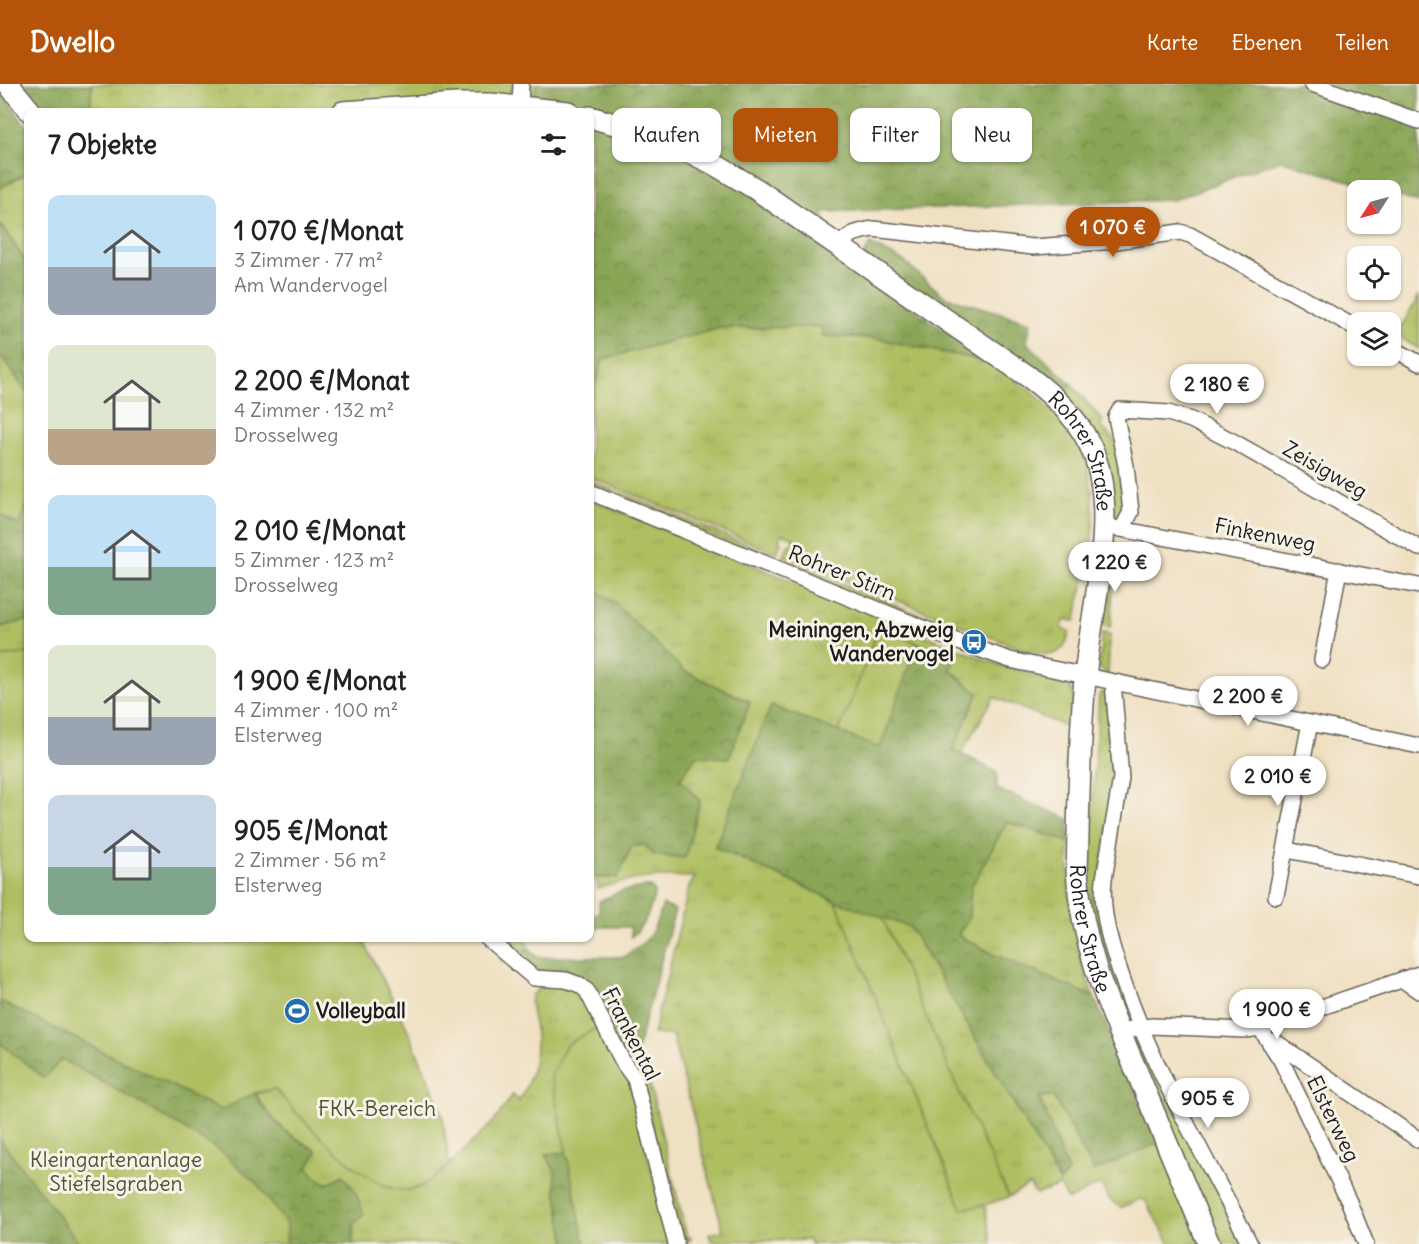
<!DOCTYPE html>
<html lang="de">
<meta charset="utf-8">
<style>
:root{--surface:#fff;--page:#f2f2f2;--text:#222;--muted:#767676;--accent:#b45309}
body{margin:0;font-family:Delius,sans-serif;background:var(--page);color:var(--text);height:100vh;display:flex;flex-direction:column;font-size:22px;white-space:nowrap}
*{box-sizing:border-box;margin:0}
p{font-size:20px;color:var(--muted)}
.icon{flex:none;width:33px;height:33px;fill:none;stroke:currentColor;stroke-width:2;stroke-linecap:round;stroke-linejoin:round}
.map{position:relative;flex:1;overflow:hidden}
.details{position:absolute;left:24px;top:24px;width:570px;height:834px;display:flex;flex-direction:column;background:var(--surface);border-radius:12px;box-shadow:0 2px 4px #0004}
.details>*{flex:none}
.top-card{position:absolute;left:612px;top:24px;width:570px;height:54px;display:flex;gap:12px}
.needle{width:39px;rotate:234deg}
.buttons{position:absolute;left:1347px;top:96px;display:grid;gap:12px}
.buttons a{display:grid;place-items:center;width:54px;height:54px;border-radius:12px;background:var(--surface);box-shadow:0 2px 4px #0004;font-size:30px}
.price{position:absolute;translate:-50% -51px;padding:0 14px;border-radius:21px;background:#fff;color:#222;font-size:20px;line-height:39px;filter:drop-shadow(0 2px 3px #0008)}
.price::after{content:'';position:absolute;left:50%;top:36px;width:18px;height:14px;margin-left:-9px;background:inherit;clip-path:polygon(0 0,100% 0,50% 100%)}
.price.on{background:var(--accent);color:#fff}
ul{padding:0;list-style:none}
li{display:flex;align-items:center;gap:18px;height:150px;padding:0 24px}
li span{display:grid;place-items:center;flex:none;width:168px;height:120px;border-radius:12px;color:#555}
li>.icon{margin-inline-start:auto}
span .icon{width:72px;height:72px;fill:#fffc;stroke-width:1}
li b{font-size:26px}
h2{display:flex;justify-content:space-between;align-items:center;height:72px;padding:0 24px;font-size:26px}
.pill{padding:0 21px;border-radius:12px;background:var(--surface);box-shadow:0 2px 4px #0004;font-size:21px;line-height:54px}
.pill.on{background:var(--accent);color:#fff}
header{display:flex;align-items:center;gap:36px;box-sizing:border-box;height:84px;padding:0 30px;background:var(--accent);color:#fff}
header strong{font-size:28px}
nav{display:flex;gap:33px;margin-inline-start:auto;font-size:21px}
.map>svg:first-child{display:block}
.grass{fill:url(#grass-tufts);stroke:#656d3e;stroke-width:1.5}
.forest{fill:url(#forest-crowns);stroke:#53603a;stroke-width:1.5}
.green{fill:#aebe61;stroke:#656d3e;stroke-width:1.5}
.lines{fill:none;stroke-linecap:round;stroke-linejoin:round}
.street-casing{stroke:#666156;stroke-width:18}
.secondary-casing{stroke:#666156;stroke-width:24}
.street{stroke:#fff;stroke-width:15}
.secondary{stroke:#fff;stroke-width:21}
.labels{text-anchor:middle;stroke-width:6;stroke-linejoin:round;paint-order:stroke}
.street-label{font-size:21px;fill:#1c1c1c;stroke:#f7f3e8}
.poi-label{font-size:21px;font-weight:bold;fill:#1c1c1c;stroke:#f7f3e8;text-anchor:end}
.park-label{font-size:21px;fill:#4f5534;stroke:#f7f3e8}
</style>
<header>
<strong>Dwello</strong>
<nav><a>Karte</a><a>Ebenen</a><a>Teilen</a></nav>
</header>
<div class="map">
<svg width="1419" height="1160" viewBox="0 0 1419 1160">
<defs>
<pattern id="grass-tufts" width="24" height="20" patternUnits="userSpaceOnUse" patternTransform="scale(1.5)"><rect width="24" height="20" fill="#aebe61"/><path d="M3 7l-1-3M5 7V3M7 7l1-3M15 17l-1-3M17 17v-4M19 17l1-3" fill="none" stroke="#95a354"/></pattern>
<pattern id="forest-crowns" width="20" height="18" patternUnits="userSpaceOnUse" patternTransform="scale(1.5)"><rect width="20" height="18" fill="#8aa557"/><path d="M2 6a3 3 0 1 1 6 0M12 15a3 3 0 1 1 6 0" fill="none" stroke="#708647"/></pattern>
</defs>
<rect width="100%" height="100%" fill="#f7f3e8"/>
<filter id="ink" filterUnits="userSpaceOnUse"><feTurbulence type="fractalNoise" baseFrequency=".0167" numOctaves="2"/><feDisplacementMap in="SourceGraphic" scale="12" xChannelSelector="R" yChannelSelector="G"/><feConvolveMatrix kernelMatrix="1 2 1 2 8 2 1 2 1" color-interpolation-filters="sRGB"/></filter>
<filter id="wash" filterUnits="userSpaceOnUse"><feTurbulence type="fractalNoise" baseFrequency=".008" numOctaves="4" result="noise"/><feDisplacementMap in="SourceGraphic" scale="24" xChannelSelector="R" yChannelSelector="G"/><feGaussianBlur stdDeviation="1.35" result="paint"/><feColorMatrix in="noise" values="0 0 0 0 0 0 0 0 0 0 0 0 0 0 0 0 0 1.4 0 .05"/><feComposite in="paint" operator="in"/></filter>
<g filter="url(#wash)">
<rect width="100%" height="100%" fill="#f0e0c2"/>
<path class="grass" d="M 92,0 L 536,0 L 536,6 L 525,28 L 85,28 L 90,27 Z
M 28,88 L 28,181 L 0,140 L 0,104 Z
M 823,243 L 823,252 L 874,254 L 994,279 L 1037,312 L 1059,333 L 1077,358 L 1086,375 L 1092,406 L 1094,432 L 1090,477 L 1079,517 L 1076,537 L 1064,536 L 1062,545 L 1070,548 C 1063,573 1052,573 1029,568 L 784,472 L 788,461 L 791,461 L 794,454 L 782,449 L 779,456 L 781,458 L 777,469 L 590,393 L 590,315 L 592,313 L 602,275 L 720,244 Z
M 1071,300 L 1103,337 L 1100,341 L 1118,360 L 1124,429 L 1122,433 L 1112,435 C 1111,380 1103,351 1065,310 Z
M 590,397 L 960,547 L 958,552 L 590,402 Z
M 590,415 L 986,576 C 999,581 1013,585 1027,588 C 1050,593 1073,590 1075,621 C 1076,641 1072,663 1071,683 L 1065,684 L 1072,645 L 994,613 L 961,670 L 952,666 L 978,610 L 950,585 L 955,575 L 879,544 L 839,648 L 772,622 L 715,763 L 836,817 L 962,1125 L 985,1121 L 992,1160 L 810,1160 L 809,1156 L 711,1157 L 709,1150 L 723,1147 L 672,951 L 653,950 L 689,803 L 695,793 C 660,791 631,794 598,805 L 596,794 L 617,794 L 632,762 L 645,761 L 680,695 L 695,672 L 750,618 L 684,588 L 615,519 L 590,502 Z
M 1115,456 L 1111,540 L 1110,543 L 1102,541 L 1109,459 Z
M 28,536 L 28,569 L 0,573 L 0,543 Z
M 1102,549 L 1110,550 L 1108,590 L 1099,584 Z
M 1107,608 L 1116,695 L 1100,792 L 1130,927 L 1128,932 L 1123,935 C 1105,889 1090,842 1088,793 L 1099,611 L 1101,609 Z
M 1007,737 L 1069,758 C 1067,816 1072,859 1094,913 L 995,871 L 958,851 L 969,833 L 970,803 Z
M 882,833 L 910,843 L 1060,1098 L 1068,1088 L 1039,1013 L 1053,1012 L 1094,1086 L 1158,1059 L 1201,1160 L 1170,1160 L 1145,1116 L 1140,1115 L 1121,1124 L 1110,1116 L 1100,1100 L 1068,1116 L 1060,1102 L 1036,1110 L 1029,1101 L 1009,1113 L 956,1001 Z
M 493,854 L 523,854 L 531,866 L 507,866 Z
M 548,900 L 569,901 L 584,912 L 599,942 L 551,992 L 585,1160 L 353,1160 L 354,1140 L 327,1100 L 314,1092 L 308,1083 L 317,1067 C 286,1049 274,1041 255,1009 L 275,1004 L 323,1054 L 350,1077 L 449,1081 L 495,1036 L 513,1010 L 519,1017 C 532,994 539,971 535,945 C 533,934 529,923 531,912 L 540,903 Z
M 1140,957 L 1247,1160 L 1219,1160 L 1134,958 Z
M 645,981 L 687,1153 L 691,1153 L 690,1157 L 682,1155 L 641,997 Z"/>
<path class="forest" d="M 22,0 L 92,0 L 90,27 C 65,34 36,21 22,0 Z
M 536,0 L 1419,0 L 1419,119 L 1391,110 L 1390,106 L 1378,106 L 1280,76 L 1173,116 L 822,128 L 843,178 L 994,279 L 874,254 L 822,252 L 822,243 L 720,244 L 603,275 L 592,313 L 590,315 L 590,28 L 525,28 L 536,6 Z
M 0,5 L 22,37 L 28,43 L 28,88 L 0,104 Z
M 0,140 L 28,181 L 28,311 L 0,270 Z
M 870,160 L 902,176 L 944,212 L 1031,238 L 1027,259 L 1071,300 L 1065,310 L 863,173 Z
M 28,418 L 28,536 L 0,543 L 0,430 L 19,441 Z
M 590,502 L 615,519 L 684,587 L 750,618 L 729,674 L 696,672 L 680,695 L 700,717 L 685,774 L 654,771 L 645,761 L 632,762 L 617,794 L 590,793 Z
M 917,559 L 956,575 L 950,585 L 978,610 L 953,666 L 997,688 L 997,705 L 1069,735 L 1069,758 L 1007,738 L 971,803 L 969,833 L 958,851 L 995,871 L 1094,913 L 1158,1059 L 1094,1087 L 1053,1012 L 1039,1013 L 1068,1088 L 1060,1098 L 910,843 L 836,817 L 715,763 L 771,622 L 880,663 Z
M 643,803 L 650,803 L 655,808 C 650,826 646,841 631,853 L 630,843 L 590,843 L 590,830 L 599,830 L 599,817 L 619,808 Z
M 663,821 L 675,826 L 635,973 L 624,974 L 573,892 L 558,887 L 533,887 L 507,866 L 531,866 L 537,873 L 625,873 C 631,865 637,864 644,858 C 654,849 658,833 663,821 Z
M 362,854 L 405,940 L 430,999 L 443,1034 L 449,1081 C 436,1091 424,1105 407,1106 C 369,1109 299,1032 275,1005 L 255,1010 C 274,1041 286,1049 317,1067 L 308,1083 L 314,1092 L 327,1100 L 343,1091 L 356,1109 L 364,1130 L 354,1140 L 353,1160 L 286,1160 L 287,1141 L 258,1101 L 222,1068 L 189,1049 L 44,994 L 0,959 L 0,917 L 221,1026 Z
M 0,1055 L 80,1160 L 0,1159 Z
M 567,1068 L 585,1160 L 566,1160 L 556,1106 L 555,1087 L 545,1070 Z"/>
<path class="green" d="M 1419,212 L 1419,265 L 1396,251 Z
M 0,270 L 28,311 L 28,418 L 19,441 L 0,430 Z
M 879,544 L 917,559 L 880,664 L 839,648 Z
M 28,569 L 28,854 L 362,854 L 405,940 L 430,999 L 443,1034 L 449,1081 C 436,1091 424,1105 407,1106 C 369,1109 299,1032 275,1005 L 255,1009 L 221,1026 L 0,917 L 0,573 Z
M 836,817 L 882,833 L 956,1001 L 1009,1113 L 985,1121 L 962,1125 Z
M 599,942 L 630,999 L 670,1160 L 585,1160 L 551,992 L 566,961 Z
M 0,959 L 44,994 L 62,975 L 168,1035 L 222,1068 L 258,1101 L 287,1141 L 286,1160 L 80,1160 L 0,1055 Z"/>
</g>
<g filter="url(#ink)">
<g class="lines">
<g class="street-casing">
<path id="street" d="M 1312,0 L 1419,37
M 520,22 L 521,0
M 840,163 C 847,149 858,148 873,145 L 1033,163 L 1116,157 L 1180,148 L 1190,151 L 1358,245
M 1390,263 L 1419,279
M 590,408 L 950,555 L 1010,576 L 1419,662
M 1115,444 L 1419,502
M 1122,445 L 1131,428 L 1126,382 L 1116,333 L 1120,326 L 1168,329 L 1191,336 L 1236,359 L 1419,464
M 1322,576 L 1339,486
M 1113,598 L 1121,694 L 1104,795 C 1100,832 1113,867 1125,902 C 1157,993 1207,1075 1250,1160
M 1287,766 L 1419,792
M 1276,812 L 1310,639
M 487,854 L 534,894 L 566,896 L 580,901 L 587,907 L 624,980 L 635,995 L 676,1160
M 1403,896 L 1419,907
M 1260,944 L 1281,976 L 1349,1118 L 1366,1160
M 1131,945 L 1152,942 L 1246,946 L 1260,944 L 1419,890
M 1274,957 L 1419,1056"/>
</g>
<g class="secondary-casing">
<g id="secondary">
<path d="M 8,0 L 31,28"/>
<path d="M 343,28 L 456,20 L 491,20 L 568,28"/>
<path id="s1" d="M 590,33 L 656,52 L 712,79 L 756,105 L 1029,293 C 1058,315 1082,338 1095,373 C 1118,437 1090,528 1085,595 C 1079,659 1079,723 1077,787 C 1082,867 1111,927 1142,1000 C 1164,1053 1187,1107 1209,1160"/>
</g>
</g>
<use href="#street" class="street"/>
<use href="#secondary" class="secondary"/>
</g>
</g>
<defs>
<g id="bus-disc" transform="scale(1.35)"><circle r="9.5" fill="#1f6fb2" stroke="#f7f3e8"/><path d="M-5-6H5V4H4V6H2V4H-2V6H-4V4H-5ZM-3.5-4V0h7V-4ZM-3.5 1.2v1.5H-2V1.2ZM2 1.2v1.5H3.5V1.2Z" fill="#fff"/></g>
<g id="stadium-disc" transform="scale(1.35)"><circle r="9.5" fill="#1f6fb2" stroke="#f7f3e8"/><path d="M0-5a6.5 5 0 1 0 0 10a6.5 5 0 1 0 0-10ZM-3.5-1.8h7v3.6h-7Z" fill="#fff"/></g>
</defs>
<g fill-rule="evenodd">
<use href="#bus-disc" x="974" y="558"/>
<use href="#stadium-disc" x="297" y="927"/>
</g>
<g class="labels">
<g class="street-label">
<text dy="7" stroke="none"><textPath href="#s1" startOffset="608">Rohrer Straße</textPath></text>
<text transform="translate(1325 386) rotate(30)" y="7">Zeisigweg</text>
<text transform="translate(1265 451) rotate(11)" y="7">Finkenweg</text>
<text transform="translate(842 489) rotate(22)" y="7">Rohrer Stirn</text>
<text dy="7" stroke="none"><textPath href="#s1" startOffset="1094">Rohrer Straße</textPath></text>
<text transform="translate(631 950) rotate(63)" y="7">Frankental</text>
<text transform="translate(1333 1035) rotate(64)" y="7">Elsterweg</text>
</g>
<g class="poi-label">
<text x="954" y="553">Meiningen, Abzweig<tspan x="954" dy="24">Wandervogel</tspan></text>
<text x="316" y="934" text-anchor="start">Volleyball</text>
</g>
<g class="park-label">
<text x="377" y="1032">FKK-Bereich</text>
<text x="116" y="1083">Kleingartenanlage<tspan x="116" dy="24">Stiefelsgraben</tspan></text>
</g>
</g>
</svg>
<div class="buttons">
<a><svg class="needle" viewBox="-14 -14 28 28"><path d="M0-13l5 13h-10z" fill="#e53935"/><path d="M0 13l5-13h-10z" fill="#767676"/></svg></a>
<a><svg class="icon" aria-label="locate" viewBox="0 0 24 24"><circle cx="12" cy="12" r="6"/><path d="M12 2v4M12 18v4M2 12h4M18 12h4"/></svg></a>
<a><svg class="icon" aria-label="layers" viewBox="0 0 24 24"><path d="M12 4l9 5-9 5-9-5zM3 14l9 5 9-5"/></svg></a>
</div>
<b class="price on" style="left:1113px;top:174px">1 070 €</b>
<b class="price" style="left:1217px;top:331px">2 180 €</b>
<b class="price" style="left:1115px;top:509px">1 220 €</b>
<b class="price" style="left:1248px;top:643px">2 200 €</b>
<b class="price" style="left:1278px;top:723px">2 010 €</b>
<b class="price" style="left:1277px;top:956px">1 900 €</b>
<b class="price" style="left:1208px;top:1045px">905 €</b>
<div class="top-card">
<a class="pill">Kaufen</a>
<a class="pill on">Mieten</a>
<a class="pill">Filter</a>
<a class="pill">Neu</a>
</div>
<section class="details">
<h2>7 Objekte<svg class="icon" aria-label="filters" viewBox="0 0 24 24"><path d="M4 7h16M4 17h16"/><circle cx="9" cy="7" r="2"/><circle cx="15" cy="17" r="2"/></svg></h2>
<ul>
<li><span style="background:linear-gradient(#bfe0f5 60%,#9aa5b1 0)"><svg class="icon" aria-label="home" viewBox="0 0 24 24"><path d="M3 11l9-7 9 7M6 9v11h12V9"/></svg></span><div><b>1 070 €/Monat</b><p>3 Zimmer · 77 m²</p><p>Am Wandervogel</p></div></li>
<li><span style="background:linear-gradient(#dfe7d0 70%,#b9a48a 0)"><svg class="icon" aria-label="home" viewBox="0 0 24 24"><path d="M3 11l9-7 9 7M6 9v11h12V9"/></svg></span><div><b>2 200 €/Monat</b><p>4 Zimmer · 132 m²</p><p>Drosselweg</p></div></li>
<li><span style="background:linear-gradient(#bfe0f5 60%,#7fa58c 0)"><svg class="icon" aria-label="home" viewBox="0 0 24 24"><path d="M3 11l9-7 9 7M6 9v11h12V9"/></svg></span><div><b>2 010 €/Monat</b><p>5 Zimmer · 123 m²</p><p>Drosselweg</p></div></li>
<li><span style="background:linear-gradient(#dfe7d0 60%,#9aa5b1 0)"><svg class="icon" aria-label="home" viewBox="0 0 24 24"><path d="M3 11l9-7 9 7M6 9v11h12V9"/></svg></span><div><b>1 900 €/Monat</b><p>4 Zimmer · 100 m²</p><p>Elsterweg</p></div></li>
<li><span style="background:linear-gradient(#c9d6e8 60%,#7fa58c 0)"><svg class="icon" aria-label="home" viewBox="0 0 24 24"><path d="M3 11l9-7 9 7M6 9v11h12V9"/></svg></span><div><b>905 €/Monat</b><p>2 Zimmer · 56 m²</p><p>Elsterweg</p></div></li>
</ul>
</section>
</div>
